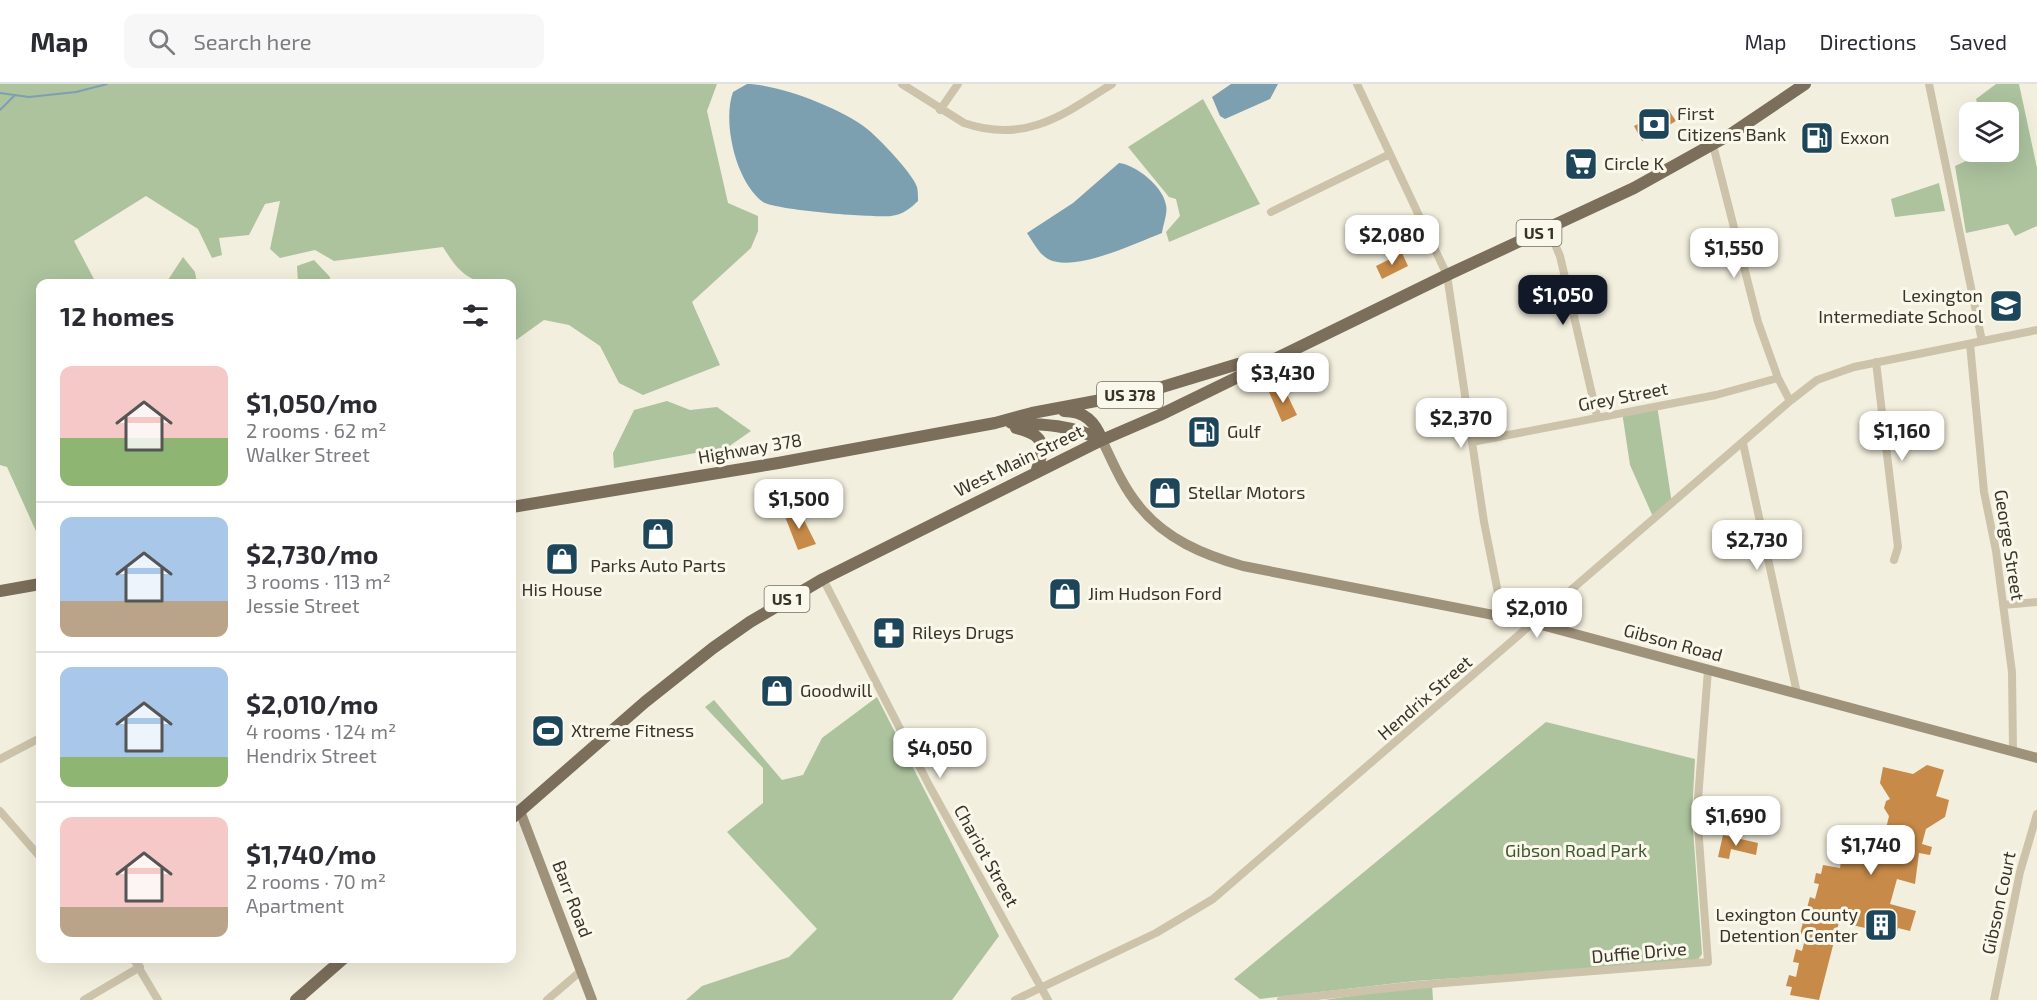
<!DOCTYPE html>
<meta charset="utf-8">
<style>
:root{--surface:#fff;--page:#f7f7f7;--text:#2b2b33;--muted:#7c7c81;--line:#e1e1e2;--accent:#111827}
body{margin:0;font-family:"Exo 2",sans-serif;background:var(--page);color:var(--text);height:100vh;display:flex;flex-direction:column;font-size:22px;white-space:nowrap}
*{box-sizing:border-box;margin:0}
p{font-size:20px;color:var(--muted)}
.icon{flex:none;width:33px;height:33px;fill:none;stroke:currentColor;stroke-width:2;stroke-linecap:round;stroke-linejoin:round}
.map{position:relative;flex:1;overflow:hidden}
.panel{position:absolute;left:36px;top:195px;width:480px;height:684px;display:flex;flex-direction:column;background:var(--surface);border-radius:12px;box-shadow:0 6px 24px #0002}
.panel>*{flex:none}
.fabs{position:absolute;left:1959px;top:18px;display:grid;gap:12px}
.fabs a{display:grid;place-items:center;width:60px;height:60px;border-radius:12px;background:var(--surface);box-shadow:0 6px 24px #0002;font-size:30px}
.price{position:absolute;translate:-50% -51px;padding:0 14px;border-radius:12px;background:#fff;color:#222;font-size:20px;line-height:39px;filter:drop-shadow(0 2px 3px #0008)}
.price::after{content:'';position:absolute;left:50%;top:36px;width:18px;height:14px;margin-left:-9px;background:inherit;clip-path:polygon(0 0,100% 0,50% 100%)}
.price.selected{background:var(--accent);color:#fff}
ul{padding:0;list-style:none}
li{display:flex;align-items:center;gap:18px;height:150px;padding:0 24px}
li+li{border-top:2px solid var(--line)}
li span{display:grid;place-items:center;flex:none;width:168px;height:120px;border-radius:12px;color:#555}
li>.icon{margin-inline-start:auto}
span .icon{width:72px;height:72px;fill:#fffc;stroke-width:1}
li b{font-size:26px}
h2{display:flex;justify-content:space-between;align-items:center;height:72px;padding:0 24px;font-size:26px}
header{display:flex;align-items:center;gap:36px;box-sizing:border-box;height:84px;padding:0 30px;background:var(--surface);border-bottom:2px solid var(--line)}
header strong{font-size:28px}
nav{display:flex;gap:33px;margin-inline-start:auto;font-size:21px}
.search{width:420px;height:54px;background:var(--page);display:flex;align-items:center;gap:15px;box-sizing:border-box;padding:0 21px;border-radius:12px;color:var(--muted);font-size:22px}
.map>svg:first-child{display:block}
.green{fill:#acc39e}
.water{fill:#7da0b1}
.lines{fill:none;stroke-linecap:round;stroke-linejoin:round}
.stream{stroke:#7da0b1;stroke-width:2}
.building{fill:#c78a48}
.street{stroke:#ccc3aa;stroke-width:8}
.secondary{stroke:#9f927b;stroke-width:10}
.primary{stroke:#7b6e5a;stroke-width:12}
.labels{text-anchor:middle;stroke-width:6;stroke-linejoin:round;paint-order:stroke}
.shield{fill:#faf8eb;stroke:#736e63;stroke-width:1.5}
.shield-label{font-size:16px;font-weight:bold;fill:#393329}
.poi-label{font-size:18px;fill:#393329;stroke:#faf8eb;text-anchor:start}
.street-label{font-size:18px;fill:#393329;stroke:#faf8eb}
.park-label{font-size:18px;fill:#3c582d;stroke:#faf8eb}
</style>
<header>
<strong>Map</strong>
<div class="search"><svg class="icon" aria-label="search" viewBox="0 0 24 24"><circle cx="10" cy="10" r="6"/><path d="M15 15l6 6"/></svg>Search here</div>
<nav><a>Map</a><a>Directions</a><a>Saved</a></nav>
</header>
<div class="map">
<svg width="2037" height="916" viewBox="0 0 2037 916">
<rect width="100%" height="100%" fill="#f3efde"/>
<path class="green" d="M 0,0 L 717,0 L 707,27 L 728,119 L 758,132 L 758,147 L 751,164 L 692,218 L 720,281 L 643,311 L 619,299 L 600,262 L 569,241 L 544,236 L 512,259 L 512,200 C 473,199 464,197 443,163 L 334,177 L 315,166 L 280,174 L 270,165 L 280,117 L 265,120 L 249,151 L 219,154 L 222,171 L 212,174 L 198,145 L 146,112 L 74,157 L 96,199 L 40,200 L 40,456 L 7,383 L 0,381 Z
M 1996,0 L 2019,0 L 2037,84 L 2037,142 L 2015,152 L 2008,140 L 1966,149 L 1955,82 L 1986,68 L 2008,68 L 2008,28 L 1979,28 L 1976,15 Z
M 1203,15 L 1260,120 L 1169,158 L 1166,148 L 1180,132 L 1176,115 L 1169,113 L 1128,63 Z
M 1939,99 L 1945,127 L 1895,133 L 1891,115 Z
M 183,173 L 195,188 L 197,199 L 166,199 Z
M 314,176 L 330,193 L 330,199 L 298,199 L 297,182 Z
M 667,317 L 690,326 L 717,323 L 751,347 L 728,363 L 614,384 L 613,369 L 634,326 Z
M 1657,321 L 1672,420 L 1654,435 L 1630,381 L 1622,328 Z
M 877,613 L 999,852 L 952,916 L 686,916 L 702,902 L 789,873 L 817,845 L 727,748 L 763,719 L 763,684 L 705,623 L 714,616 L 782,696 L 803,691 L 822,654 Z
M 1546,638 L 1695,675 L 1692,731 L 1702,870 L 1697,877 L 1415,897 L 1260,915 L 1234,895 Z
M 1432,900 L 1433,916 L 1324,916 Z"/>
<path class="water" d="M 747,0 C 778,0 841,24 866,44 C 878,53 913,90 917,103 C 918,107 918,112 918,117 C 911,124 902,131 891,132 C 873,134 775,126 763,118 C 736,99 722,38 733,8 Z
M 1231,0 L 1278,0 L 1270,15 L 1225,35 L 1220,32 L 1212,13 Z
M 1119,79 C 1136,81 1163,102 1166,121 C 1168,129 1163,141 1162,149 C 1136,159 1074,189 1048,175 C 1039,170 1033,158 1027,149 L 1073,119 Z"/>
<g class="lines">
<path class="stream" d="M 0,9 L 29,13 L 76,8 L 107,0
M 0,26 L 15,11"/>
</g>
<path class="building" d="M 1668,25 L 1676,37 L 1642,57 L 1634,42 Z
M 1402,169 L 1408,182 L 1382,195 L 1376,182 Z
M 1283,302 L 1297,331 L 1282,338 L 1269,308 Z
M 798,424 L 816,460 L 798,466 L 784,430 Z
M 1927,681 L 1944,686 L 1936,712 L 1949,716 L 1945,733 L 1926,745 L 1922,760 L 1932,763 L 1930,771 L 1919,769 L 1915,800 L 1897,795 L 1892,813 L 1890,820 L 1916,827 L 1910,847 L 1898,844 L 1896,851 L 1839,838 L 1819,916 L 1790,911 L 1792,903 L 1786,902 L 1789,891 L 1796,893 L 1799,879 L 1793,878 L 1796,865 L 1802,867 L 1806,851 L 1800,850 L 1803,838 L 1809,839 L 1813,826 L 1807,824 L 1810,813 L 1815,815 L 1819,800 L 1814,799 L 1816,789 L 1821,790 L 1823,781 L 1840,784 L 1842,771 L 1861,774 L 1867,749 L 1884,753 L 1889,732 L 1884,724 L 1886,717 L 1890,715 L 1880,699 L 1883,683 L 1913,690 Z
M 1723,751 L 1758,759 L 1756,771 L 1731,765 L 1729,775 L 1718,773 Z"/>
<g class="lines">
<path class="street" d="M 902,0 L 964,39 C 1025,60 1063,31 1112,0
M 1357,0 L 1447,191 L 1484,438 L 1503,534
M 1929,0 L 1982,257
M 940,26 L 958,0
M 1713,61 L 1758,238 L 1778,294 L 1790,317
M 1271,128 L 1390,70
M 1548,144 L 1560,172 L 1597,332
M 1970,260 L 1984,408 L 1996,467 L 2012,588 L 2013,667
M 1876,278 L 1898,463 L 1894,476
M 1472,358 L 1716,311 L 1778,294
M 1743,359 L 1797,609
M 823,495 L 930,703 L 1048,916
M 2003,521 L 2037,518
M 0,675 L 40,654
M 0,727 L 40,773
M 133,874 L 158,916
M 84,916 L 140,883
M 547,916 L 582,886
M 1015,916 L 1156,849 L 1213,815 L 1790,317 L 1817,296 L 1854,283 L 2037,246
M 1281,916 L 1418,901 L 1708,878 L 1697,728 L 1708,586
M 1994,916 L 2020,788 L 2037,730"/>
<path class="secondary" d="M 1102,356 C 1113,379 1123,403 1139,422 C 1165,455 1204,471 1243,482 L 1534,539 L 2037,674
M 520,727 L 592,916"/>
<path class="primary" d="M 1064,327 C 1085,327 1095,338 1102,356
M 1011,339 C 1046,340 1070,341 1102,356
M 1016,344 C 1048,351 1044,363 1036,389
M 512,423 L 778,379 L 995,339 L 1032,329 L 1149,307 L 1238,280 L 1259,279
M 0,507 L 40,500
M 512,734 L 645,618 L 713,564 L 750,538 L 823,495 L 1102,356 L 1160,331 L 1447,191 L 1634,104 L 1731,50 L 1805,0
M 296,916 L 344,874"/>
</g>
<defs>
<g id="bank-square" transform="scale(1.725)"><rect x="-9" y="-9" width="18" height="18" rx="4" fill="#1e465b" stroke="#faf8eb"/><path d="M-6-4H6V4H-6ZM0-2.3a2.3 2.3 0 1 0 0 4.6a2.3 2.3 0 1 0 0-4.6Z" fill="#fff"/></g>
<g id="fuel-square" transform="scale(1.725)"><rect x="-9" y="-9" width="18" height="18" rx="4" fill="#1e465b" stroke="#faf8eb"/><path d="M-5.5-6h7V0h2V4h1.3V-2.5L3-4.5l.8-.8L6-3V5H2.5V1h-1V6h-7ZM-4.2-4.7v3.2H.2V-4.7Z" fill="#fff"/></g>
<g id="supermarket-square" transform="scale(1.725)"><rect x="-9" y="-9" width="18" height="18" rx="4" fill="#1e465b" stroke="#faf8eb"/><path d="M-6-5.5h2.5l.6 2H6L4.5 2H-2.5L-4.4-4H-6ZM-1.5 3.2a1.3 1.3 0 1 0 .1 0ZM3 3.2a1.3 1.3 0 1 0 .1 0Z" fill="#fff"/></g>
<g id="school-square" transform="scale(1.725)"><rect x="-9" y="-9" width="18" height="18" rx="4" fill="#1e465b" stroke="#faf8eb"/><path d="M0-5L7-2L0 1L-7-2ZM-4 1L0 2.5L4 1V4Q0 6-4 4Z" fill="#fff"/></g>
<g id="shop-square" transform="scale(1.725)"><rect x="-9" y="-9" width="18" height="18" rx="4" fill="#1e465b" stroke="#faf8eb"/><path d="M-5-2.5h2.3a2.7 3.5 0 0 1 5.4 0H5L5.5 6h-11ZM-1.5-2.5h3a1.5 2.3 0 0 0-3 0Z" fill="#fff"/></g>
<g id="pharmacy-square" transform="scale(1.725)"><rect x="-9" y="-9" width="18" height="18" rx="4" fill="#1e465b" stroke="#faf8eb"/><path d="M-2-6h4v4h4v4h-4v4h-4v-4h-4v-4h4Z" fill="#fff"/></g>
<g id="stadium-square" transform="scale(1.725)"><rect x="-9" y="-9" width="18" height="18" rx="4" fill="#1e465b" stroke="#faf8eb"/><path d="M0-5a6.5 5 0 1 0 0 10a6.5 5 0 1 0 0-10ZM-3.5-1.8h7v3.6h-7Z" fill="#fff"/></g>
<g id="building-square" transform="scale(1.725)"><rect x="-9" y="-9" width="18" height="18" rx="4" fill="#1e465b" stroke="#faf8eb"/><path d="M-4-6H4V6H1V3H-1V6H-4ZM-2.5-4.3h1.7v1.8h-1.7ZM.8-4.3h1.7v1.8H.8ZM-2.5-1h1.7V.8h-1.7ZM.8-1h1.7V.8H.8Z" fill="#fff"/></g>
</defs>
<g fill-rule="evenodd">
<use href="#bank-square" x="1654" y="40"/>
<use href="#fuel-square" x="1817" y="54"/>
<use href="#supermarket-square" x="1581" y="80"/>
<use href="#school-square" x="2006" y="222"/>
<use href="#fuel-square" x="1204" y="348"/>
<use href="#shop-square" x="1165" y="409"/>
<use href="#shop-square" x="658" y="450"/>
<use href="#shop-square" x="562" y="475"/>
<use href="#shop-square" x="1065" y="510"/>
<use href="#pharmacy-square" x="889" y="549"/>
<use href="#shop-square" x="777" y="607"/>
<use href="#stadium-square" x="548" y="647"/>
<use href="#building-square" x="1881" y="841"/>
</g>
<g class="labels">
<g class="shield">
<rect x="1516.5" y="136" width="45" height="26" rx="4.5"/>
<rect x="1097" y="298" width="66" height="26" rx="4.5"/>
<rect x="764.5" y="502" width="45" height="26" rx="4.5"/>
</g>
<g class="shield-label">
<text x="1539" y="155">US 1</text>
<text x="1130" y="317">US 378</text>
<text x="787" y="521">US 1</text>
</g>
<g class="poi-label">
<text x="1677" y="36">First<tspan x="1677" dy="21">Citizens Bank</tspan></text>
<text x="1840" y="60">Exxon</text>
<text x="1604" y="86">Circle K</text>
<text x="1983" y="218" text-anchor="end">Lexington<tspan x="1983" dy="21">Intermediate School</tspan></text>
<text x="1227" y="354">Gulf</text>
<text x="1188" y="415">Stellar Motors</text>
<text x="658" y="488" text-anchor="middle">Parks Auto Parts</text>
<text x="562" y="512" text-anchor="middle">His House</text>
<text x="1088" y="516">Jim Hudson Ford</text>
<text x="912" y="555">Rileys Drugs</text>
<text x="800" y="613">Goodwill</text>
<text x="571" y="653">Xtreme Fitness</text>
<text x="1858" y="837" text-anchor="end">Lexington County<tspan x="1858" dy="21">Detention Center</tspan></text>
</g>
<g class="street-label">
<text transform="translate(1623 313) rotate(-11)" y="6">Grey Street</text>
<text transform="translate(750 365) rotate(-10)" y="6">Highway 378</text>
<text transform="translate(1019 377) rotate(-26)" y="6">West Main Street</text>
<text transform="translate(2009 461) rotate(81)" y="6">George Street</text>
<text transform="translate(1673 559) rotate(15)" y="6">Gibson Road</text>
<text transform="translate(1425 614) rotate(-41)" y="6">Hendrix Street</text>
<text transform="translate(986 772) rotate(61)" y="6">Chariot Street</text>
<text transform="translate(572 815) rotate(69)" y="6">Barr Road</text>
<text transform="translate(1999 819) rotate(-78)" y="6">Gibson Court</text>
<text transform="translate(1639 869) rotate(-5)" y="6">Duffie Drive</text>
</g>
<g class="park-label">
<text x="1576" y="773">Gibson Road Park</text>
</g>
</g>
</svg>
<div class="fabs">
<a><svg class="icon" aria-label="layers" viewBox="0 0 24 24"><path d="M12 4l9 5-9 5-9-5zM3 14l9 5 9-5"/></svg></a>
</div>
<b class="price" style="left:1392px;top:182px">$2,080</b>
<b class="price" style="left:1734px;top:195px">$1,550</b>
<b class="price selected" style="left:1563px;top:242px">$1,050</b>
<b class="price" style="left:1283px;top:320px">$3,430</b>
<b class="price" style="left:1461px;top:365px">$2,370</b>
<b class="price" style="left:1902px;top:378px">$1,160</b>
<b class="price" style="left:799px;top:446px">$1,500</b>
<b class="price" style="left:1757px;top:487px">$2,730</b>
<b class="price" style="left:1537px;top:555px">$2,010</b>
<b class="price" style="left:940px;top:695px">$4,050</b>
<b class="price" style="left:1736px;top:763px">$1,690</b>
<b class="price" style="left:1871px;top:792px">$1,740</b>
<section class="panel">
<h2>12 homes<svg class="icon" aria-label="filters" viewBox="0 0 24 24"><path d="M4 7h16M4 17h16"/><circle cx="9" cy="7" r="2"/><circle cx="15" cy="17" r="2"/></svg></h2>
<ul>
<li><span style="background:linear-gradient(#f6c9c9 60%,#8fb573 0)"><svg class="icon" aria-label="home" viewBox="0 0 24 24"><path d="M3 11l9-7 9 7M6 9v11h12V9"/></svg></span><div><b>$1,050/mo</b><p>2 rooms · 62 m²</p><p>Walker Street</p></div></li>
<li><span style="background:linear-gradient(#a9c7e8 70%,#b9a48a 0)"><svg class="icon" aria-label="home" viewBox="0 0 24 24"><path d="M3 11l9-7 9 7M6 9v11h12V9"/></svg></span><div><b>$2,730/mo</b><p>3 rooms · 113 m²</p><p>Jessie Street</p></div></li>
<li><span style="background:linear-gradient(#a9c7e8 75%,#8fb573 0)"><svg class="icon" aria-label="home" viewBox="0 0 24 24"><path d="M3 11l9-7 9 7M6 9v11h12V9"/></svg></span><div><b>$2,010/mo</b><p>4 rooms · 124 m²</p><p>Hendrix Street</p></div></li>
<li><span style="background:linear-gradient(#f6c9c9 75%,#b9a48a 0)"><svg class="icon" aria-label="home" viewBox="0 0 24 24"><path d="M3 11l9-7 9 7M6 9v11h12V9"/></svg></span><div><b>$1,740/mo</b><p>2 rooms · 70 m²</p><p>Apartment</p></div></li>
</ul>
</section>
</div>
